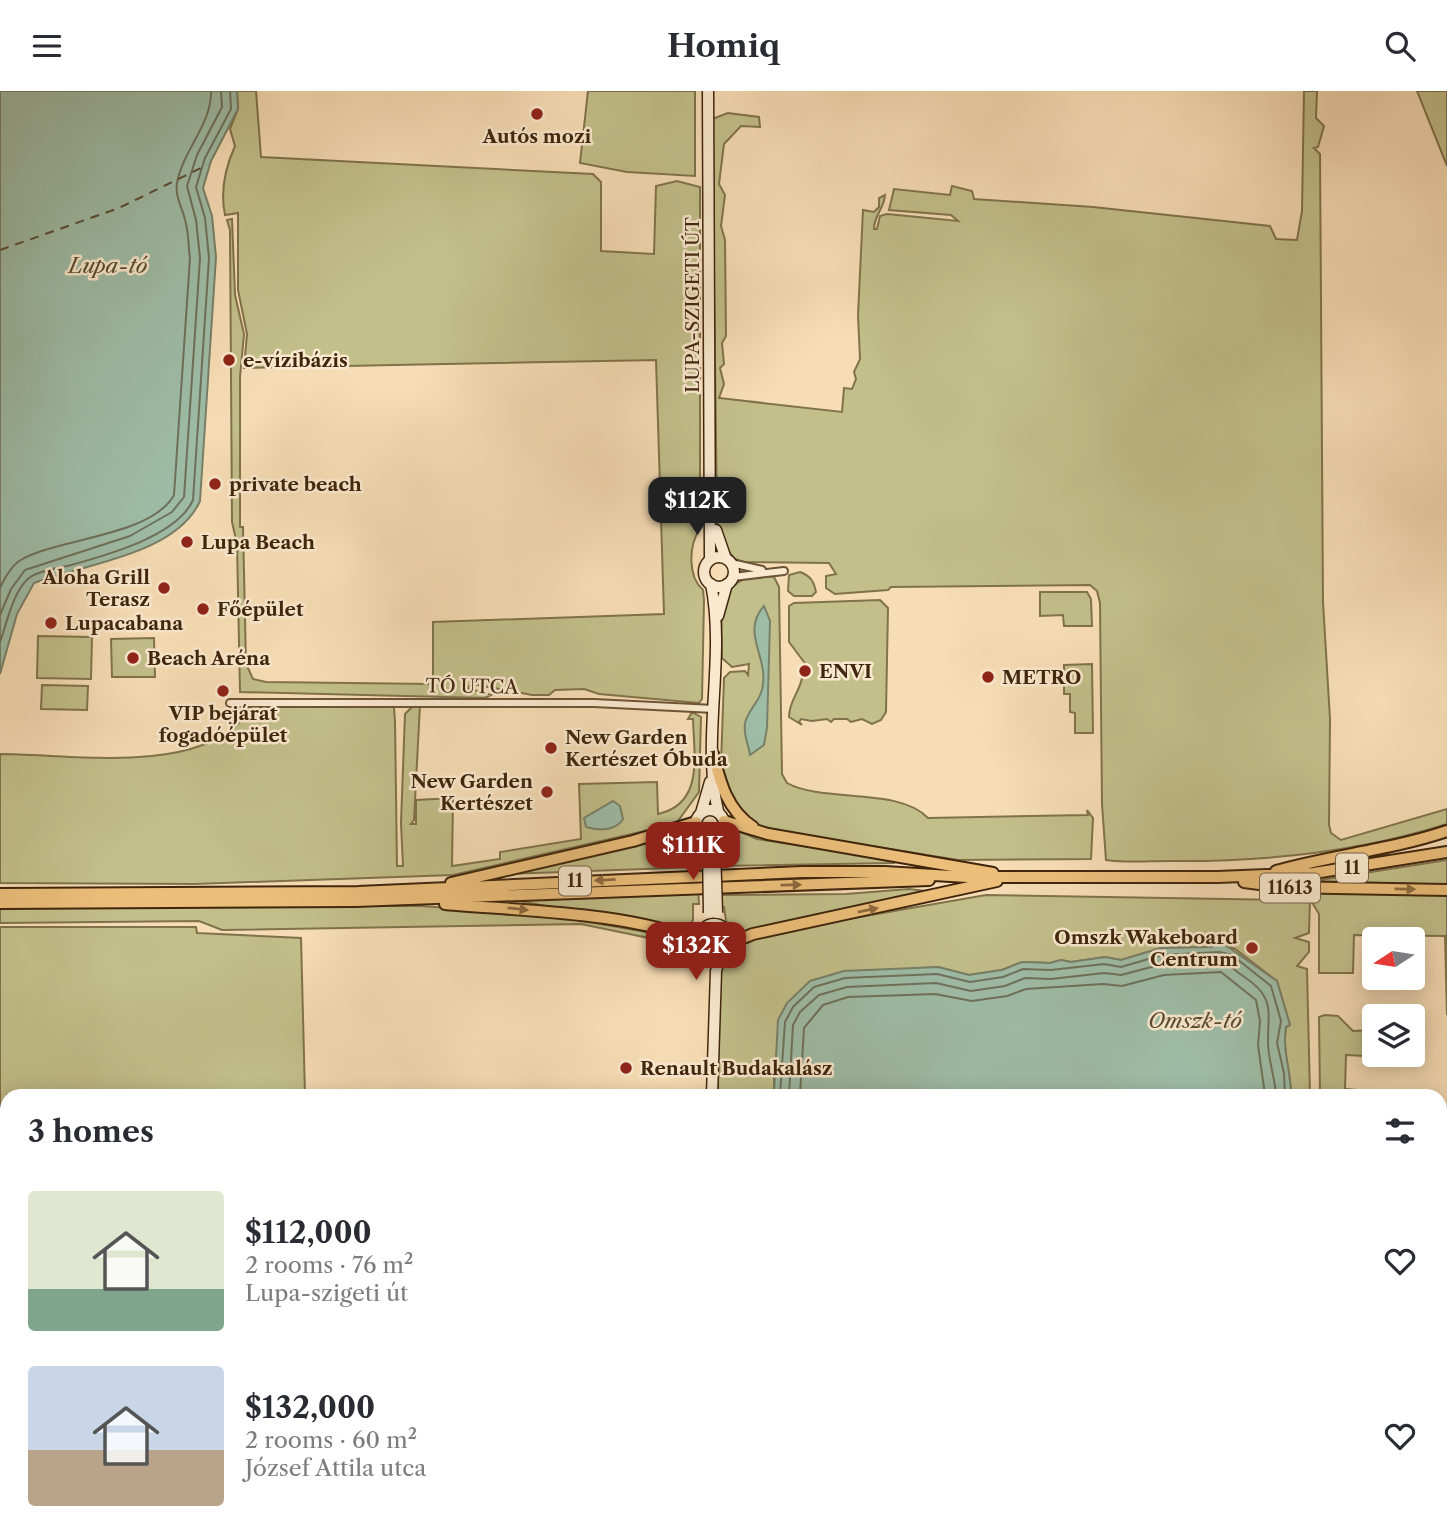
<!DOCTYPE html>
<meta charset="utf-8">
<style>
:root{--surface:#fff;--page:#f7f7f7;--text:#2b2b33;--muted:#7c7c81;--accent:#8f2418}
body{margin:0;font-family:"Libre Caslon Text",serif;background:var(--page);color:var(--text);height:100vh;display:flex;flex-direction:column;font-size:26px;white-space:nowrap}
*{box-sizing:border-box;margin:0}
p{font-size:23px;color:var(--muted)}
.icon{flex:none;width:38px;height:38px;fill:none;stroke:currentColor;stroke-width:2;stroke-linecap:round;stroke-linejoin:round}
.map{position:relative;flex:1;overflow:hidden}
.sheet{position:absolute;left:0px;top:998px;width:1447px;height:450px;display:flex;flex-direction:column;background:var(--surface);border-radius:21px 21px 0 0;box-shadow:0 4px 18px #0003}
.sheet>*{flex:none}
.needle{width:46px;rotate:258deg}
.tools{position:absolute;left:1362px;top:836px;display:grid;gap:14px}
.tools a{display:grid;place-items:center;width:63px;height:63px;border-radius:7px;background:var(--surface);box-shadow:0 4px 18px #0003;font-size:35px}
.price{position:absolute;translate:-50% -60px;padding:0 16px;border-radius:14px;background:var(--accent);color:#fff;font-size:23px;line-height:46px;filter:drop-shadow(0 2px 4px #0008)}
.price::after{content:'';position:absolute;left:50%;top:42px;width:21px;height:16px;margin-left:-10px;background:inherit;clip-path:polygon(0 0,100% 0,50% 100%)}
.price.selected{background:#222;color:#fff}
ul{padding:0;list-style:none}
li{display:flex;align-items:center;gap:21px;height:175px;padding:0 28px}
li span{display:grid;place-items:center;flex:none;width:196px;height:140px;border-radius:7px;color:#555}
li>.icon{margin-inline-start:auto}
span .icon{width:84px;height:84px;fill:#fffc;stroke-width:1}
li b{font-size:30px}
h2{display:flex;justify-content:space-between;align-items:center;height:84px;padding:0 28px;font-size:30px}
header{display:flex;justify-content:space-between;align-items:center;height:91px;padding:0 28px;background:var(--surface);font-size:32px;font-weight:700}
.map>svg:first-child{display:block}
.green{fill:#c2bf8a;stroke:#80724b;stroke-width:2}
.water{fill:#9ebda7;stroke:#788069;stroke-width:2}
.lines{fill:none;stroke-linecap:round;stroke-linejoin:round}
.shore{stroke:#6e715a;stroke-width:2}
.ferry{stroke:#574b33;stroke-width:2;stroke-dasharray:9 7;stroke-linecap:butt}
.street-casing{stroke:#6d5336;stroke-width:10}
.secondary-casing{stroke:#3f250c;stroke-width:13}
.primary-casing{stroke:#3f250c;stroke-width:14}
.street{stroke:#fae9cf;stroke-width:6}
.secondary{stroke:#fae9cf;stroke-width:10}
.primary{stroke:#ecbe7a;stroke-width:10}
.secondary-bridge-casing{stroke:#3f250c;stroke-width:13;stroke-linecap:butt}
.secondary-bridge{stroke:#fae9cf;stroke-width:10}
.oneway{fill:#8d6a3d}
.poi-dot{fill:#8f2418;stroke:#fae9cf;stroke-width:2.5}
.labels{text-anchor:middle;stroke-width:5;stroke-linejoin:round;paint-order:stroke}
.shield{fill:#fae9cf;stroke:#776046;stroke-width:2}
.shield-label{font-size:18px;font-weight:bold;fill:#3f250c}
.poi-label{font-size:19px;font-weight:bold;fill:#3f250c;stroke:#fae9cf;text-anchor:start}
.street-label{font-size:19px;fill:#3f250c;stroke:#fae9cf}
.water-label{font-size:21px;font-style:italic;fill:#574b33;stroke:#fae9cf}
</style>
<header><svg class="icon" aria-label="menu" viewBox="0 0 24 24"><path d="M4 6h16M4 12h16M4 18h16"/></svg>Homiq<svg class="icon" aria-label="search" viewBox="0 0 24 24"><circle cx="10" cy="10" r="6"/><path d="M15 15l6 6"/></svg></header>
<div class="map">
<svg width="1447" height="1447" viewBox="0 0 1447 1447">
<rect width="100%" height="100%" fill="#f7ddb5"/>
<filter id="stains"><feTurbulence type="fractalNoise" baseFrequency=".00286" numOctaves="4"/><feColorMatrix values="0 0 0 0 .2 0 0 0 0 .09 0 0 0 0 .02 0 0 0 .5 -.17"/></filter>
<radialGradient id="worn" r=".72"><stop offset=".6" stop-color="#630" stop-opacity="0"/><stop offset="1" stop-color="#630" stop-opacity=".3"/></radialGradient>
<path class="green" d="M 237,0 L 256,0 L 261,66 L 593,83 L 601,91 L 601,160 L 654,163 L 656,95 L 677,90 L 700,96 L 700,438 C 688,455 688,486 703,499 L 704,509 L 702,608 L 699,612 L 599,603 L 584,598 L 555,599 L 549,604 L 532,604 L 472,593 L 467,597 L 491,604 L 485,607 L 240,601 L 237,453 L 232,431 L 230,139 L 227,129 L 232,128 L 235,204 L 244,243 L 240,286 L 240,436 L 243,436 L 246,573 L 253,588 L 266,591 L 433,593 L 433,531 L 664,523 L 656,269 L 244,277 L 247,243 L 238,199 L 238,122 L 225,124 C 220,100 225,77 235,55 L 230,38 L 238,18 Z
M 588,0 L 695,0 L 695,85 L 627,81 L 580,72 Z
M 1304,0 L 1317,0 L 1316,27 L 1324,35 L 1318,56 L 1314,57 L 1320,63 L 1323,511 L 1330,628 L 1329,734 L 1331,742 L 1341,749 L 1447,718 L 1447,733 C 1359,761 1263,771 1170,770 C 1149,770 1127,772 1106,769 L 1102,713 L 1100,512 L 1097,500 L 1090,494 L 891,496 L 888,499 L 835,503 L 826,497 L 826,485 L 836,483 L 829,472 L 744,471 L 735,468 L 721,452 L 717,430 L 712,28 L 728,22 L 759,26 L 760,36 L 741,35 L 724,53 L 719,93 L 725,104 L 721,135 L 725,149 L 726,245 L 722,252 L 724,273 L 720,277 L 724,293 L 719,307 L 842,321 L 844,297 L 852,298 L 856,288 L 854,281 L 860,268 L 858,224 L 863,119 L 874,121 L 879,116 L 879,107 L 885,104 C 884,118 874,124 874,138 L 877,138 L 880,125 L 887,123 L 958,130 L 951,124 L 889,119 L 894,98 L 950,104 L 952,95 L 972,100 L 974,108 L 1093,116 L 1270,135 L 1276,148 L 1297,149 L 1302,120 Z
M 1417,0 L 1447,0 L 1447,75 Z
M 800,481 C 811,485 814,491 816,501 L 812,505 L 794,505 L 788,500 L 789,484 Z
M 774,486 L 779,496 L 782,683 L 787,692 C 823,712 899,696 928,727 L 1088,724 L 1087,719 L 1093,727 L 1091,768 L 958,769 L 765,738 L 751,731 L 729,706 L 721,673 L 724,587 L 730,581 L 745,580 L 748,584 L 749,573 L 732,576 L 722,567 C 721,524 715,479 774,486 Z
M 1040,501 L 1087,501 L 1091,508 L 1092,535 L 1064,535 L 1063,524 L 1040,525 Z
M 880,509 L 888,517 L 886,621 L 881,629 L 872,633 L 862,628 L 851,631 L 847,628 L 834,628 L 831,631 L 827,628 L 812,630 L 801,628 L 799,631 L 802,634 L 789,626 C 789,610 799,602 802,587 L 807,585 L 807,575 L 789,551 L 789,515 L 794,512 Z
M 38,545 L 92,546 L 91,588 L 37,587 Z
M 154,547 L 155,586 L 112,586 L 111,548 Z
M 1092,573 L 1093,642 L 1075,642 L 1075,622 L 1070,621 L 1070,603 L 1064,603 L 1064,574 Z
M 42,594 L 88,595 L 87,619 L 41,618 Z
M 388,613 L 394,617 L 395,630 L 397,775 L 403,775 L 401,732 L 405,623 L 413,615 L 420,614 L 414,729 L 411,733 L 416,733 L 416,709 L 453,707 L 452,775 L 500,768 L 500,761 L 581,748 L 579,693 L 657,691 L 658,723 C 704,713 694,665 693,628 L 688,628 L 692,621 L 701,626 L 699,701 L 678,730 L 671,734 L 453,784 L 195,793 L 0,792 L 0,663 C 67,663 185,683 238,633 C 243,629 244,620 248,615 Z
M 681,736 L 691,751 L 692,763 L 697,763 L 698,776 L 507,783 Z
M 734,738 L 757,748 L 894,769 L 894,772 L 718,775 L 718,762 L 723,761 L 724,748 Z
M 1447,769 L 1447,794 L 1314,790 Z
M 698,798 L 699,813 L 693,813 L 693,829 L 684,841 L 519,810 Z
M 909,798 L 926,800 L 736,843 L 726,830 L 724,816 L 720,816 L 720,804 L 846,803 Z
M 1310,801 L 1447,804 L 1447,924 L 1445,845 L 1354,844 L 1353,882 L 1319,882 L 1319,823 L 1310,808 L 1309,842 L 1295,847 L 1309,851 L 1309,861 L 1297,875 L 1307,878 L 1310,1004 L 1291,1004 C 1291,980 1282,960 1286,936 L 1290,934 L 1277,890 L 1235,858 L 1220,853 L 1212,856 L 1161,857 L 1121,869 L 1105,866 L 1071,871 L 1061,869 L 1050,872 L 1022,871 L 1002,879 L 969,884 L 938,876 L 835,883 L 834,895 L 774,983 L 774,1004 L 718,1004 L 719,891 L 722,871 L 743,850 L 779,840 L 986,804 L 1292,809 L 1310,807 Z
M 0,815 L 422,815 L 554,825 L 681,847 C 685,860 698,864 699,879 C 688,877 680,857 668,851 L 581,833 L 222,839 L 199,830 L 0,832 Z
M 0,836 L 196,836 L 197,842 L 301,847 L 305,1004 L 7,1004 L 7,1108 L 0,1108 Z
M 1325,924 L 1338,925 L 1353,940 L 1374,939 L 1374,964 L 1384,964 L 1384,966 L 1346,964 L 1345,998 L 1392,1002 L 1392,1004 L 1320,1004 L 1319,926 Z
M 1440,1048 L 1447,1049 L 1447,1243 L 1440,1246 Z
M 0,1200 L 7,1200 L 7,1440 L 650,1440 L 650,1447 L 0,1447 Z
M 1447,1251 L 1447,1447 L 1414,1447 L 1420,1444 L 1420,1440 L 1440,1440 L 1440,1259 Z"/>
<path class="water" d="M 0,0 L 237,0 L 238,18 L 211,70 L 203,97 L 212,125 L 216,166 L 200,410 C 176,464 83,473 34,492 L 17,523 L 0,583 Z
M 764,515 L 770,530 L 767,637 L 764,654 L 750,664 C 749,654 743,645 745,632 C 748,618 762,609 763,593 C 767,564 741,541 764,515 Z
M 613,710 L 620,715 L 623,728 C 616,740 598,740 586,736 L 584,727 Z
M 1218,849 L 1277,890 L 1290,934 L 1286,936 C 1282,960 1291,980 1291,1004 L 774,1004 L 778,929 L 787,912 L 810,890 L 844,880 L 938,876 L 969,884 L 1002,879 L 1022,871 L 1050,872 L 1061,869 L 1071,871 L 1105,866 L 1121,869 L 1161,857 L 1212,856 Z"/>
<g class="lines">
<path class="shore" d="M 0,497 C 4,488 11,476 19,470 C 55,447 151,446 174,404 L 190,167 C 188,155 189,141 185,129 C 182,116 175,106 177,92 C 183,59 212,33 211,0
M 0,524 L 11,498 L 25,479 L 130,445 L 172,421 L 184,406 L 200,167 L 196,129 L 187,95 L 197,64 L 222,16 L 221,0
M 0,551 C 7,532 13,500 29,487 C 40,479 59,477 71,474 C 107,464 177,445 193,409 L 209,167 L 205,127 L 196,96 L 205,67 L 231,18 L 230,0
M 780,1004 L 785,931 L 793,916 L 814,896 L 845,887 L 937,883 L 970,891 L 1003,886 L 1023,878 L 1051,879 L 1104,873 L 1121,876 L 1162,864 L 1220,861 L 1232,864 L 1271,895 L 1281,930 L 1277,952 L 1284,982 L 1285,1004
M 789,1004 L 793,934 L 800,921 L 819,904 L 847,896 L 936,892 L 971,900 L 1005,895 L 1025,887 L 1051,888 L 1104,882 L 1121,884 L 1163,873 L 1221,870 C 1230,873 1235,880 1243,885 C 1275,906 1268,918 1268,951 C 1268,969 1275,986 1276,1004
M 800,1004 L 804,937 L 823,914 L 848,906 L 935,903 L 972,910 L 1007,905 L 1026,898 L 1103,893 L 1122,895 L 1164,884 L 1221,881 L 1256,909 L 1260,930 L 1258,954 L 1265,1004"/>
<path class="ferry" d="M 0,159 L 119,117 L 207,74"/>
<g class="street-casing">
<path id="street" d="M 731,472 L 762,479
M 733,486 L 784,480
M 230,612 L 594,612 L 714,618
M 0,1105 L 7,1105
M 828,1440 L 828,1447
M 942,1440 L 942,1447
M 1132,1440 L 1132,1447
M 777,1447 L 777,1440
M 1025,1447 L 1025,1440
M 1213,1447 L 1214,1440
M 1318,1447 L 1318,1440"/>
</g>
<g class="secondary-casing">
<path id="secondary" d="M 708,0 L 710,469
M 716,439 L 726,468
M704 481a15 15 0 1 1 30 0a15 15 0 1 1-30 0Z
M 711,493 C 726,568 701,647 718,720
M 718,525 L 727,493
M696 733a14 14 0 1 1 28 0a14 14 0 1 1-28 0Z
M 701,722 L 710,691
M700 847a14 14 0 1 1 28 0a14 14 0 1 1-28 0Z
M 712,1004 L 716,880 L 722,858
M 715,1440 L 715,1447"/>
</g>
<g class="primary-casing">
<path id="primary" d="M 713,663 C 720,691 727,719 753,736
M 724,730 L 768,743 L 993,782
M 1276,780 C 1332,764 1391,759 1447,740
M 1244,791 L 1281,796 L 1447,799
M 451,792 L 633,750 L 696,731
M 0,803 L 358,801 L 802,781 L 885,781 L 967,786 L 1218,786 L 1314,782 L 1447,761
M 0,812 L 356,810 L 929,789
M 445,813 C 522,820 631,821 700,851
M 726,854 L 753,843 L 997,790"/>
</g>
<use href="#street" class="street"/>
<use href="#secondary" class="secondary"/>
<use href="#primary" class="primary"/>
<g class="secondary-bridge-casing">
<path id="secondary-bridge" d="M 708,758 L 709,822
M 715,758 L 717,822"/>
</g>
<use href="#secondary-bridge" class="secondary-bridge"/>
</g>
<defs><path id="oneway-solid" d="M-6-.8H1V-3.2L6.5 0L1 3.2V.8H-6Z" transform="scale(1.75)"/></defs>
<g class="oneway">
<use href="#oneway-solid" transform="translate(605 789) rotate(177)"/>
<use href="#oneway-solid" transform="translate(791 794) rotate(-1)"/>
<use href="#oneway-solid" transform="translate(1405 798) rotate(1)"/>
<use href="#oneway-solid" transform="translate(518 818) rotate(6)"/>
<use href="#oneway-solid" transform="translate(868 819) rotate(-12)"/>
</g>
<g class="poi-dot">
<circle cx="537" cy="23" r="7"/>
<circle cx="229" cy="269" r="7"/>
<circle cx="215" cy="393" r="7"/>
<circle cx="187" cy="451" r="7"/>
<circle cx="164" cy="497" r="7"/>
<circle cx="203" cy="518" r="7"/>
<circle cx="51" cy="532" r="7"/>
<circle cx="133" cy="567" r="7"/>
<circle cx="805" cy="580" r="7"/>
<circle cx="988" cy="586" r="7"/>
<circle cx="223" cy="600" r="7"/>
<circle cx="551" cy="657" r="7"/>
<circle cx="547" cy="701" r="7"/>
<circle cx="1252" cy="857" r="7"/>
<circle cx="626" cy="977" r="7"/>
</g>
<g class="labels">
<g class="shield">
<rect x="1336" y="762.5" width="32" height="29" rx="5"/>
<rect x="559" y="775.5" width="32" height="29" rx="5"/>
<rect x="1260" y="782.5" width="60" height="29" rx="5"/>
</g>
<g class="shield-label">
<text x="1352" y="783">11</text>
<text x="575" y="796">11</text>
<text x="1290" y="803">11613</text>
</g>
<g class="poi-label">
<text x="537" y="52" text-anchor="middle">Autós mozi</text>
<text x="243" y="276">e-vízibázis</text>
<text x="229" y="400">private beach</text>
<text x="201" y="458">Lupa Beach</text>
<text x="150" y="493" text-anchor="end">Aloha Grill<tspan x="150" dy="22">Terasz</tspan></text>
<text x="217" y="525">Főépület</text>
<text x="65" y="539">Lupacabana</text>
<text x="147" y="574">Beach Aréna</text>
<text x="819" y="587">ENVI</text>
<text x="1002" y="593">METRO</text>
<text x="223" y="629" text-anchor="middle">VIP bejárat<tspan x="223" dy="22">fogadóépület</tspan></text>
<text x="565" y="653">New Garden<tspan x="565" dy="22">Kertészet Óbuda</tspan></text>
<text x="533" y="697" text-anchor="end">New Garden<tspan x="533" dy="22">Kertészet</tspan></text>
<text x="1238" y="853" text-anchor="end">Omszk Wakeboard<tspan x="1238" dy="22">Centrum</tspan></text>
<text x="640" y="984">Renault Budakalász</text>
</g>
<g class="street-label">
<text transform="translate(692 214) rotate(-90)" y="7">LUPA-SZIGETI ÚT</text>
<text transform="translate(472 595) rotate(1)" y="7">TÓ UTCA</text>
</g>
<g class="water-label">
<text x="108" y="182">Lupa-tó</text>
<text x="1195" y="937">Omszk-tó</text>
</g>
</g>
<rect width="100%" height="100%" filter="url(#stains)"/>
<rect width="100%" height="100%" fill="url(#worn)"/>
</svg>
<div class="tools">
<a><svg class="needle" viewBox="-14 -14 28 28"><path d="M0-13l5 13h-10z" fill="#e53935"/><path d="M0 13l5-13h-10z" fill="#7c7c81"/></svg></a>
<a><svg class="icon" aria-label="layers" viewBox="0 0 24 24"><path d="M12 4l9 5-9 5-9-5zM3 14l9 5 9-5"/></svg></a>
</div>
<b class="price selected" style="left:697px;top:446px">$112K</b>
<b class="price" style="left:693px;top:791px">$111K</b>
<b class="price" style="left:696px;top:891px">$132K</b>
<section class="sheet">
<h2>3 homes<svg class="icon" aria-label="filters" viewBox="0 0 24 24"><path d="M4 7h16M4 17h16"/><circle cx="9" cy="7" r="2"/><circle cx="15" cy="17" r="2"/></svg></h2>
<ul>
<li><span style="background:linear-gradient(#dfe7d0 70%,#7fa58c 0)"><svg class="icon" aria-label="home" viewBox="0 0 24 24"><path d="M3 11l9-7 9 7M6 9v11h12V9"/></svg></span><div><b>$112,000</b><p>2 rooms · 76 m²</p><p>Lupa-szigeti út</p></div><svg class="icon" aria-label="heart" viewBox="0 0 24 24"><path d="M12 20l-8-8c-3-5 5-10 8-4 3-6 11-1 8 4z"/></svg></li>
<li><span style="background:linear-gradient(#c9d6e8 60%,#b9a48a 0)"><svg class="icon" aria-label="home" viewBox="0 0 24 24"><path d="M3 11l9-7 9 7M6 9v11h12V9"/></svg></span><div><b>$132,000</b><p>2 rooms · 60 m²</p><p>József Attila utca</p></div><svg class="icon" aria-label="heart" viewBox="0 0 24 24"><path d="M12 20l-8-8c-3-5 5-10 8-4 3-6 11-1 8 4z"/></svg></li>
</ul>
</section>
</div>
